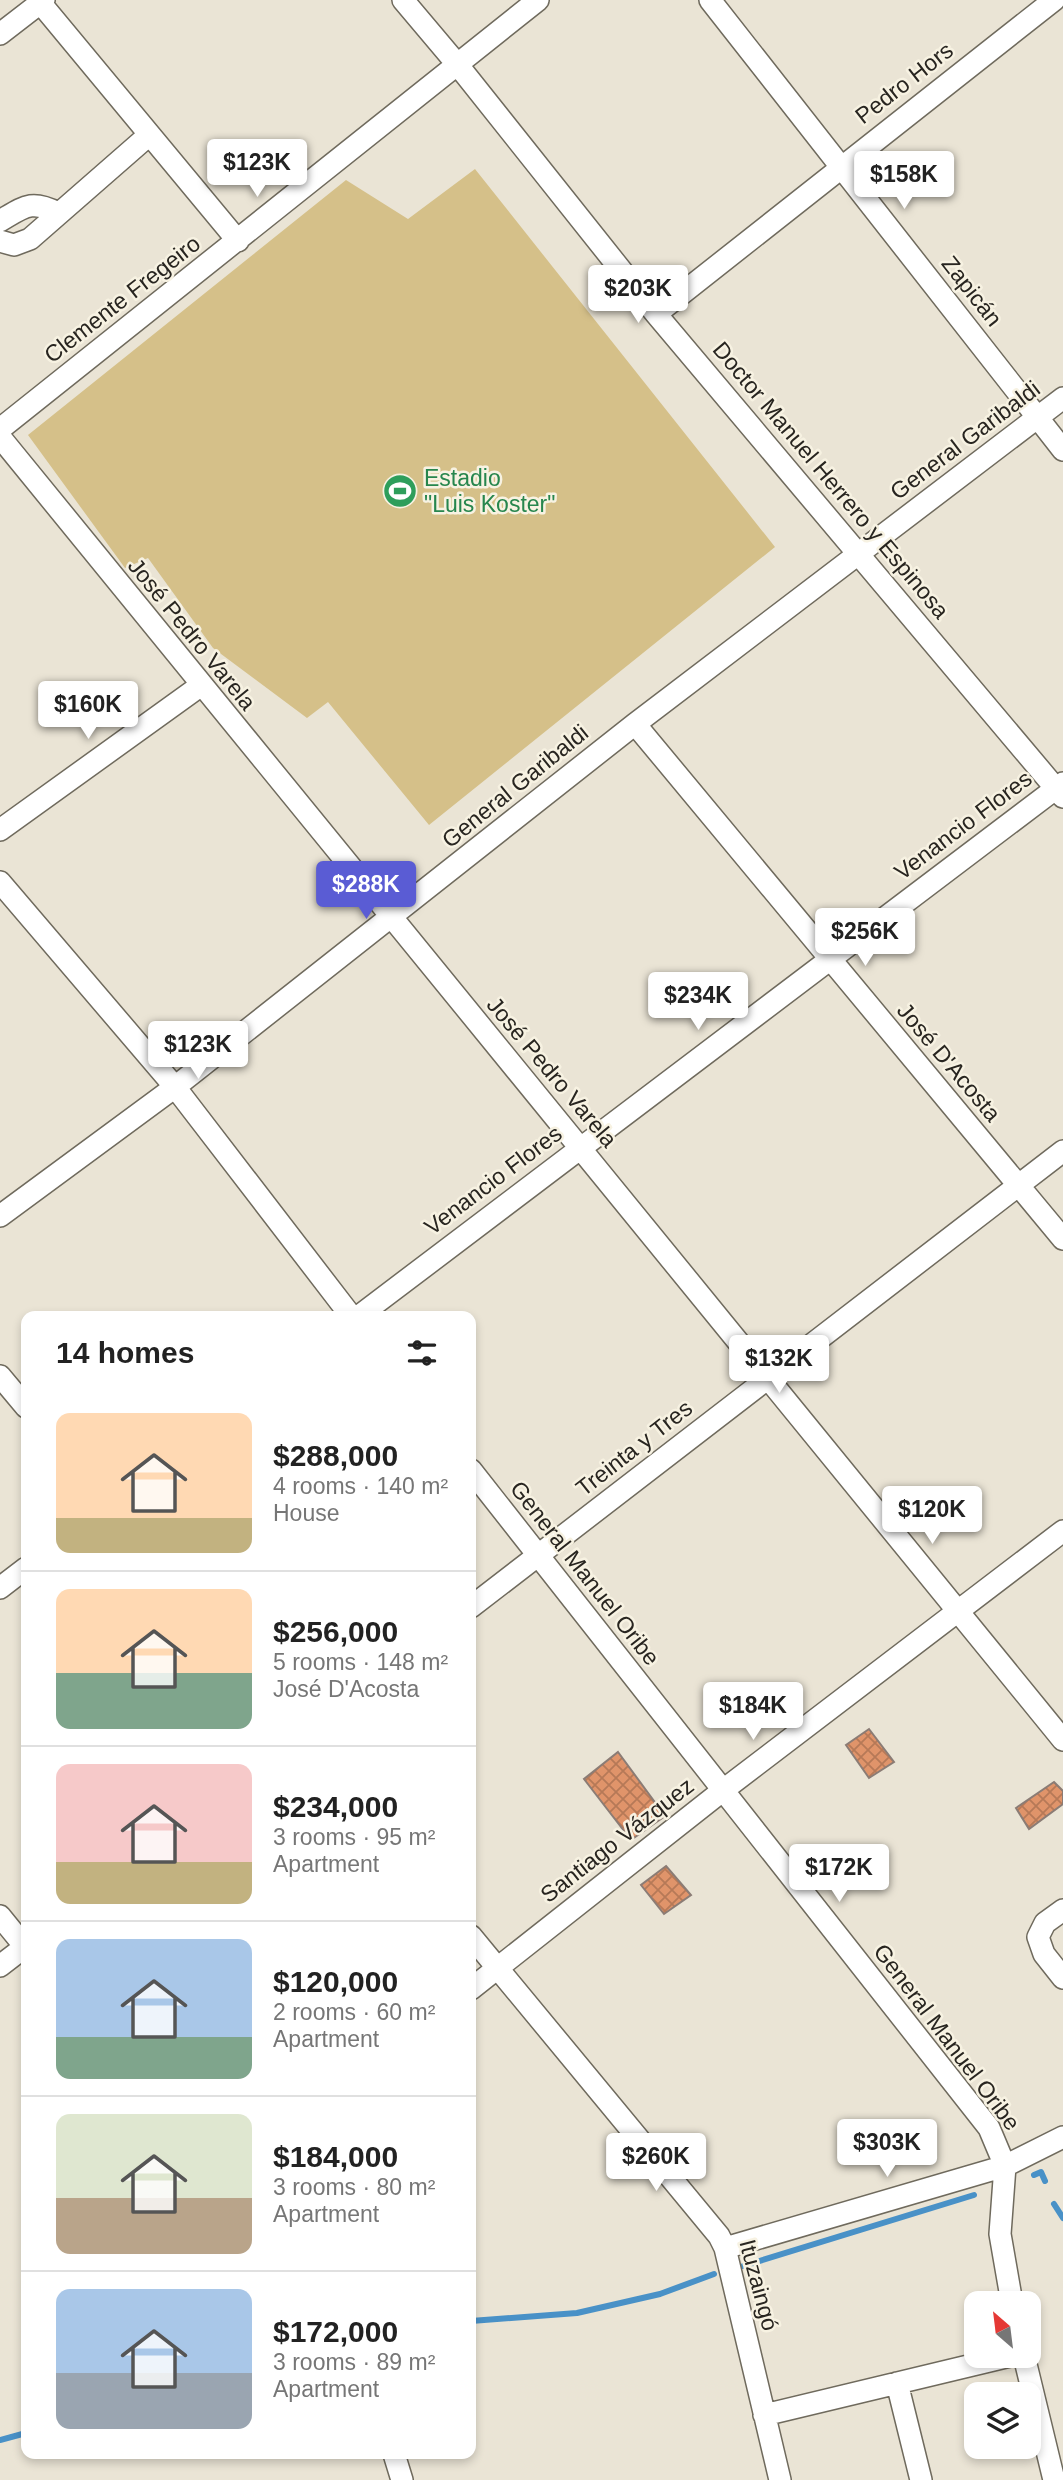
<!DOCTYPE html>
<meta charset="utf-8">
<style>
:root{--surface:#fff;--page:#f2f2f2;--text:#222;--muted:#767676;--line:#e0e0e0;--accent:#5a5cd4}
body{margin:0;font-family:Arial,sans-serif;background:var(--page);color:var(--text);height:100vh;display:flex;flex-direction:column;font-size:26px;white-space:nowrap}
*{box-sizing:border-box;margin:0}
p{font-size:23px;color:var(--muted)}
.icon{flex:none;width:38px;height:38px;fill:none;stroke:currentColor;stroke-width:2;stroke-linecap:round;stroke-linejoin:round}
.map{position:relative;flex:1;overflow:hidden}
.drawer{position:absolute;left:21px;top:1311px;width:455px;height:1148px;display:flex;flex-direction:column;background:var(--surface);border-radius:14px;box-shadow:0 4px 10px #0003}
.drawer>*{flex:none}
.needle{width:46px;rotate:332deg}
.fabs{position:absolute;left:964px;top:2291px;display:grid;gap:14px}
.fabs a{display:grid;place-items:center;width:77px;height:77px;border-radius:14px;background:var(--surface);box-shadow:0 4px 10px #0003;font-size:35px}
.price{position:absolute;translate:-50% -60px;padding:0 16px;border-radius:7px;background:#fff;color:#222;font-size:23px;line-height:46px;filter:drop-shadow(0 2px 4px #0008)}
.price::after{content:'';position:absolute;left:50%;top:42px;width:21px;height:16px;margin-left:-10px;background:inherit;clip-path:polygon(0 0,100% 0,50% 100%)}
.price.active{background:var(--accent);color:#fff}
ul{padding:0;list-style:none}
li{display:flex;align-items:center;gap:21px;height:175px;padding:0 35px}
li+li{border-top:2px solid var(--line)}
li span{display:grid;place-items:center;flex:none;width:196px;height:140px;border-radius:14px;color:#555}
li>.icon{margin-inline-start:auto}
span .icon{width:84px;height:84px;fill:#fffc;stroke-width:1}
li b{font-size:30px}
h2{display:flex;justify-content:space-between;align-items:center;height:84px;padding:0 35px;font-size:30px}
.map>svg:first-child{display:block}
.grass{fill:#d5c089}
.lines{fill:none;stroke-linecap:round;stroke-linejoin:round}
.stream{stroke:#4991c7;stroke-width:6}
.building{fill:url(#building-cross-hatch);stroke:#8b7c75;stroke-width:2}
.minor-casing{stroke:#6f6a5d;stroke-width:24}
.minor{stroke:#fff;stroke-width:21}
.labels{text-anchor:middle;stroke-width:5;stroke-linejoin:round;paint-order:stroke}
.street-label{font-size:23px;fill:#282520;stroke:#f7f2e2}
.leisure-label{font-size:23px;fill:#27864d;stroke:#f7f2e2;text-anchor:start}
</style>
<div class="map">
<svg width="1063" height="2480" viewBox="0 0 1063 2480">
<defs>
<pattern id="building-cross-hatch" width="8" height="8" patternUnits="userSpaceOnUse" patternTransform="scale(1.75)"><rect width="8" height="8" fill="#e0946a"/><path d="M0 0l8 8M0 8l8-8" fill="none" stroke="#b67957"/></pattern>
</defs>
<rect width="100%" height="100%" fill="#eae4d5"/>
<path class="grass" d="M 475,169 L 775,547 L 429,825 L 328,702 L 307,718 L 213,648 L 148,558 L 125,568 L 28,435 L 346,180 L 408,219 Z"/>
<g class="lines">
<path class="stream" d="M 1034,2175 L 1041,2172 L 1045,2181
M 1054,2204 L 1063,2218
M 743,2266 L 974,2195
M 471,2321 L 577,2313 L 660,2294 L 714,2274
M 0,2440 L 26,2433"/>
</g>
<path class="building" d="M 869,1729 L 894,1762 L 869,1778 L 846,1745 Z
M 618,1752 L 665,1816 L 631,1840 L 584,1779 Z
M 1054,1782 L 1063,1791 L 1063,1804 L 1029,1829 L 1016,1808 Z
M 666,1866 L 691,1895 L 664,1914 L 641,1885 Z"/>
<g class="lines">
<g class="minor-casing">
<path id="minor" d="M 38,0 L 238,241
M 403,0 L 457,64 L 656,314 L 1063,797
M 710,0 L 1063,450
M 0,34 L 44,0
M 0,221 C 24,207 31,199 58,213
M 0,241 L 14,245 L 30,239 L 149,135
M 656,314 L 1054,0
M 0,429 L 538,0
M 0,437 L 1063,1740
M 635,724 L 1063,1239
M 0,830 L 200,686
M 0,882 L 175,1087 L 351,1316
M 0,1216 L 175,1087 L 635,724 L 1063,398
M 359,1316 L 1063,783
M 0,1376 L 26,1407
M 471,1470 L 989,2128 L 1005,2166 L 1000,2234 L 1012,2303
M 0,1588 L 26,1568
M 471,1607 L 1063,1151
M 1063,1910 L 1045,1923 L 1038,1937 L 1044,1954 L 1063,1978
M 0,1916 L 26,1948
M 471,1936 L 719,2236 L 725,2248 L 780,2480
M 0,1966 L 26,1946
M 471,1989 L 722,1791 L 1063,1531
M 725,2248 L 1005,2166 L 1063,2137
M 1024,2356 L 1054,2480
M 897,2383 L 921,2480
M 764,2415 L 1010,2356
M 394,2454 L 402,2480"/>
</g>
<use href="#minor" class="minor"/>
</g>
<defs>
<g id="stadium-disc" transform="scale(1.75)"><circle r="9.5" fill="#2e9e5b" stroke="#f7f2e2"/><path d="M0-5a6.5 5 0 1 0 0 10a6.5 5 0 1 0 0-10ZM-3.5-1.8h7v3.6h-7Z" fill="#fff"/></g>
</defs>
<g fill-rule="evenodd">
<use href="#stadium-disc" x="400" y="491"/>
</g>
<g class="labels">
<g class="street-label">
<text transform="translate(904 83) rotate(-38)" y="8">Pedro Hors</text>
<text transform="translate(972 291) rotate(52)" y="8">Zapicán</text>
<text transform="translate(122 299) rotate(-38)" y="8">Clemente Fregeiro</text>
<text transform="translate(965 440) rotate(-37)" y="8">General Garibaldi</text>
<text transform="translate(831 480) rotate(50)" y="8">Doctor Manuel Herrero y Espinosa</text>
<text transform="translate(192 634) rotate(51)" y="8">José Pedro Varela</text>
<text transform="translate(515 786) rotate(-39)" y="8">General Garibaldi</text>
<text transform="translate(963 825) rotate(-37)" y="8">Venancio Flores</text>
<text transform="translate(949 1062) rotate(50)" y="8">José D'Acosta</text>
<text transform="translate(552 1072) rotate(50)" y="8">José Pedro Varela</text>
<text transform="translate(493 1180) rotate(-37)" y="8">Venancio Flores</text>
<text transform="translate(634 1448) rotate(-38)" y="8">Treinta y Tres</text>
<text transform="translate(585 1573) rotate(52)" y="8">General Manuel Oribe</text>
<text transform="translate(617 1840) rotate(-38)" y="8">Santiago Vázquez</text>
<text transform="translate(947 2037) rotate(53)" y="8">General Manuel Oribe</text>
<text transform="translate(759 2285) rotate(75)" y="8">Ituzaingó</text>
</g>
<g class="leisure-label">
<text x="424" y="486">Estadio<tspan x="424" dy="26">"Luis Koster"</tspan></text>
</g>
</g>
</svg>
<div class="fabs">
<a><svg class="needle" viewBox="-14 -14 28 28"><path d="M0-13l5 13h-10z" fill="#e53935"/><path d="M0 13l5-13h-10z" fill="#767676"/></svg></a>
<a><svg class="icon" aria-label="layers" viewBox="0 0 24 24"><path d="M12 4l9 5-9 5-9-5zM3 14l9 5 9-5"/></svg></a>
</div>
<b class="price" style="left:257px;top:199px">$123K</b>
<b class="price" style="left:904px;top:211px">$158K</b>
<b class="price" style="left:638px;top:325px">$203K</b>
<b class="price" style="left:88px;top:741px">$160K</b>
<b class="price active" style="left:366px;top:921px">$288K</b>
<b class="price" style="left:865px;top:968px">$256K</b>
<b class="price" style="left:698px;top:1032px">$234K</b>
<b class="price" style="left:198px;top:1081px">$123K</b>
<b class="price" style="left:779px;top:1395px">$132K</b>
<b class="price" style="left:932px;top:1546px">$120K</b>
<b class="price" style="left:753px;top:1742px">$184K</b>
<b class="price" style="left:839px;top:1904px">$172K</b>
<b class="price" style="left:887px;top:2179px">$303K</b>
<b class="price" style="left:656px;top:2193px">$260K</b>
<section class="drawer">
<h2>14 homes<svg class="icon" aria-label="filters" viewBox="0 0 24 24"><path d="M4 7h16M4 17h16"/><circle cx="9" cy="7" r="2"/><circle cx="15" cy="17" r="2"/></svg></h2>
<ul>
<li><span style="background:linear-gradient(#ffd9b3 75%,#c2b280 0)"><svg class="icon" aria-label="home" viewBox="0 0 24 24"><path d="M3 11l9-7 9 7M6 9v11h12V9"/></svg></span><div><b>$288,000</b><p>4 rooms · 140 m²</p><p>House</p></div></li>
<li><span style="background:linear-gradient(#ffd9b3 60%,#7fa58c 0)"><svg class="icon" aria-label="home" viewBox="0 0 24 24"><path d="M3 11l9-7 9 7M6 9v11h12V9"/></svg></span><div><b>$256,000</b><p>5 rooms · 148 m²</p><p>José D'Acosta</p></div></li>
<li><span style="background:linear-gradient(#f6c9c9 70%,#c2b280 0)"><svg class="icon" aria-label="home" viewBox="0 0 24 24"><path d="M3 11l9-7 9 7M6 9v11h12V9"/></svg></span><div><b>$234,000</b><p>3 rooms · 95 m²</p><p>Apartment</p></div></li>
<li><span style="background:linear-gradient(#a9c7e8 70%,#7fa58c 0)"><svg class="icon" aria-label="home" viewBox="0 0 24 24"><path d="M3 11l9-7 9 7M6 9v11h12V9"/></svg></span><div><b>$120,000</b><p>2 rooms · 60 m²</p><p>Apartment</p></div></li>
<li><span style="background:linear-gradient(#dfe7d0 60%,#b9a48a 0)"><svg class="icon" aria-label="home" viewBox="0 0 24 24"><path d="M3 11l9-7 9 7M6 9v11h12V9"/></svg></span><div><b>$184,000</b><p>3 rooms · 80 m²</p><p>Apartment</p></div></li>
<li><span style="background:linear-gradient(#a9c7e8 60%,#9aa5b1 0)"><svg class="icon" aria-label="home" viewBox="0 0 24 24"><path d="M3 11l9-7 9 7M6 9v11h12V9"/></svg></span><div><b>$172,000</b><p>3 rooms · 89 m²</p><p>Apartment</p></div></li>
</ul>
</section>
</div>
